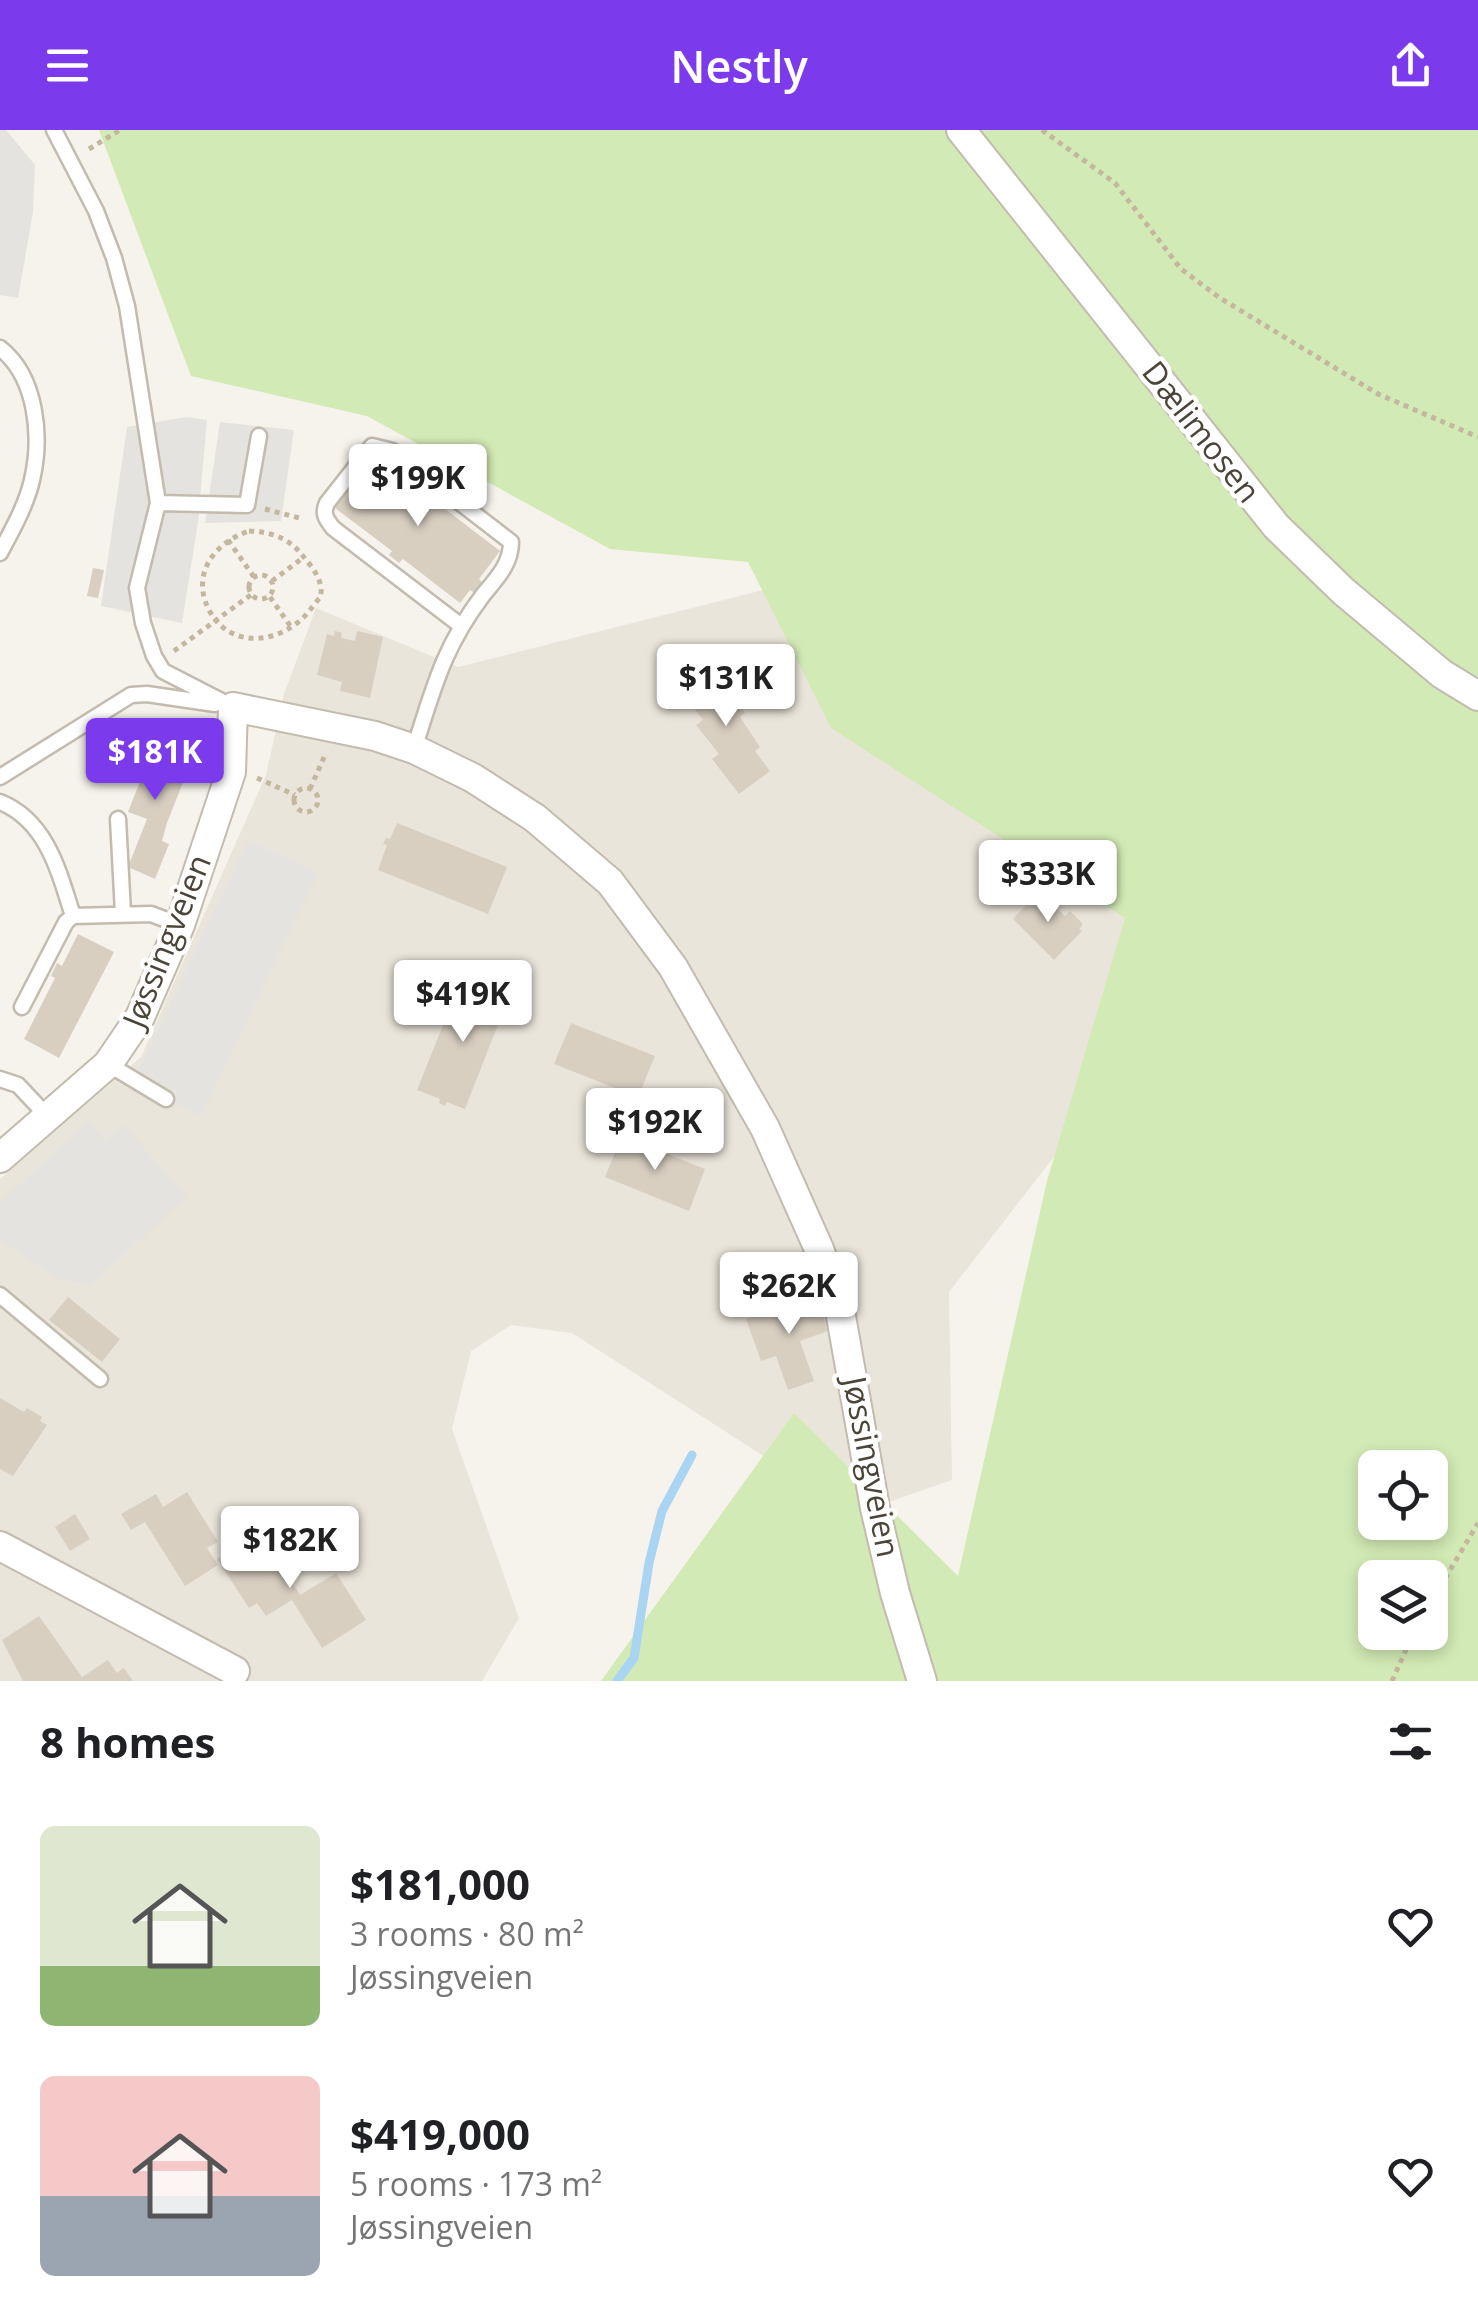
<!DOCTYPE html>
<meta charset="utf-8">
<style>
:root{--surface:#fff;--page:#f2f2f2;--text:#202124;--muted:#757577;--accent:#7c3aed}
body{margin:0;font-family:"Open Sans",sans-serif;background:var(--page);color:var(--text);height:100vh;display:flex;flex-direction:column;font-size:38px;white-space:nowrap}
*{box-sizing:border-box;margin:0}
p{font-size:32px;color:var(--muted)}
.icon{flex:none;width:55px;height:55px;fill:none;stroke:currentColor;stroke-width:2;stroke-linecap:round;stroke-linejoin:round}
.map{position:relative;height:1551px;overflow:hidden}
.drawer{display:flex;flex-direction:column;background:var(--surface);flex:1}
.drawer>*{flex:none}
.tools{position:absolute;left:1358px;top:1320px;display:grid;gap:20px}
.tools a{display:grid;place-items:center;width:90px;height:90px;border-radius:15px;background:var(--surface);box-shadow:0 5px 15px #0003;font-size:50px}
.price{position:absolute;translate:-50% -85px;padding:0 22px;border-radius:10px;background:#fff;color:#222;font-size:32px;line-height:65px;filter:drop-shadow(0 2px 5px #0008)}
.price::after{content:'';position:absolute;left:50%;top:60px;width:30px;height:22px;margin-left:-15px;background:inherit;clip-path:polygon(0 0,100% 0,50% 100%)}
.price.active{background:var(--accent);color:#fff}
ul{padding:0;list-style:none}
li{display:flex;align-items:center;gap:30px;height:250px;padding:0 40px}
li span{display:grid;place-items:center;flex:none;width:280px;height:200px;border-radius:15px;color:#555}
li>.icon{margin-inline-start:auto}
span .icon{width:120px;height:120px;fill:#fffc;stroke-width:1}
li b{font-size:42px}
h2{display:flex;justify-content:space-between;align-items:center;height:120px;padding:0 40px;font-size:42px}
header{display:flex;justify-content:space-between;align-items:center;height:130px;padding:0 40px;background:var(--accent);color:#fff;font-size:45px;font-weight:600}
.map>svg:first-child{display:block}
.residential{fill:#eae5da}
.green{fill:#d2eab5;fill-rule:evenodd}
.parking{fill:#e5e3e0}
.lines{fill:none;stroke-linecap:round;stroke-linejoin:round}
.stream{stroke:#a9d4f2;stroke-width:9}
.building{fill:#d8cfc1}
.service-casing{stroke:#c2bbae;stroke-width:19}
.minor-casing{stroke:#c2bbae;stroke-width:32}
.path{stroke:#c4b79f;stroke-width:5;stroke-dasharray:5 5;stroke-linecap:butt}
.service{stroke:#fff;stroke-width:14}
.minor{stroke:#fff;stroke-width:28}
.labels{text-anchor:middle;stroke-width:9;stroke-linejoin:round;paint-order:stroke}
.street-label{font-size:32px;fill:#4b4439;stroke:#fff}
</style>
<header><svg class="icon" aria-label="menu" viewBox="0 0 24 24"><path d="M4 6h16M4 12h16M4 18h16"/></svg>Nestly<svg class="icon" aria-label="share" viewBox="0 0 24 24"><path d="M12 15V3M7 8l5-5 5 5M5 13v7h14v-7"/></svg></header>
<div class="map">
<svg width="1478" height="1551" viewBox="0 0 1478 1551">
<rect width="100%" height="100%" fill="#f6f3ec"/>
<path class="residential" d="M 775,457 L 1116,675 L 1172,875 L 949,1162 L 952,1350 L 854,1384 L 572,1203 L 511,1195 L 471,1221 L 452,1299 L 519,1488 L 482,1551 L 0,1551 L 0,1049 L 141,927 L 266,645 L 284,564 L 316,478 L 458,537 Z"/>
<path class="green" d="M 99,0 L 1478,0 L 1478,1551 L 601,1551 L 794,1283 L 958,1446 L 1047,1051 L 1125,788 L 831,598 L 748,432 L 610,419 L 367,286 L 191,246 ZM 1375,1338 L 1430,1338 L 1430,1392 L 1375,1392 ZM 1375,1448 L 1430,1448 L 1430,1502 L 1375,1502 Z"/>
<path class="parking" d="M 0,0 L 6,0 L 35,35 L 33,82 L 18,168 L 0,165 Z
M 187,287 L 207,290 L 198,392 L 182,493 L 101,476 L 127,297 Z
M 220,292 L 294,300 L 281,391 L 205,393 Z
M 249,710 L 318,743 L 201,986 L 132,953 Z
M 88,992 L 105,1010 L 123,994 L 187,1066 L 91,1156 L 56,1148 L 0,1111 L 0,1072 Z"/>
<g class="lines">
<path class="stream" d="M 617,1551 L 634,1528 L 649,1433 L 662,1381 L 692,1325"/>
</g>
<path class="building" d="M 375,325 L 382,330 L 385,326 L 396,334 L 393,339 L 500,421 L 479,449 L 483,453 L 475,463 L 470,460 L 460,473 L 403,429 L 399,433 L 389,425 L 392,421 L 335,378 Z
M 93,438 L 104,440 L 98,468 L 87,466 Z
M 335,501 L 342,503 L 341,508 L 355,511 L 357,501 L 383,507 L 370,568 L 340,561 L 342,552 L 317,545 L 327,504 L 334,506 Z
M 713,537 L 717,542 L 722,538 L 730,549 L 725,553 L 745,583 L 740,587 L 760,617 L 755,621 L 770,641 L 739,664 L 712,629 L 719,624 L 696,595 L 703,590 L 681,561 Z
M 142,612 L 191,632 L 167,693 L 162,711 L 169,714 L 155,749 L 128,737 L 147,689 L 128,682 L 141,649 L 129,644 Z
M 397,693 L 507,737 L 488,784 L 378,740 L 387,715 L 383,714 L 386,708 L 390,709 Z
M 1038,762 L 1065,786 L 1070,781 L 1083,794 L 1079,799 L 1082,801 L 1054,830 L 1013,789 Z
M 78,804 L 114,822 L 59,928 L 24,909 L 55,848 L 51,846 L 57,833 L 62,836 Z
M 461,850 L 508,869 L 465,979 L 447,972 L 445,976 L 439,973 L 440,969 L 417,960 Z
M 571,893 L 655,926 L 638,967 L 554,934 Z
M 622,1006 L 705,1039 L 689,1081 L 605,1047 Z
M 815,1163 L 828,1201 L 800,1211 L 814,1251 L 788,1260 L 776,1226 L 761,1231 L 746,1189 Z
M 68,1167 L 120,1209 L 102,1232 L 49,1190 Z
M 0,1268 L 24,1282 L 27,1278 L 42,1287 L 40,1291 L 47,1295 L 13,1346 L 0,1339 Z
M 187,1362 L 218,1412 L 207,1418 L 218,1435 L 185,1456 L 145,1392 L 131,1400 L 121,1384 L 156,1364 L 163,1377 Z
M 75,1384 L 90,1409 L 70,1421 L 55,1397 Z
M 260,1401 L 300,1465 L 336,1443 L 366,1490 L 322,1518 L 292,1470 L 266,1486 L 257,1473 L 249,1478 L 217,1429 Z
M 39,1486 L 82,1547 L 108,1530 L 117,1543 L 124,1538 L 133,1551 L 23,1551 L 2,1510 Z"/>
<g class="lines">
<g class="service-casing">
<path id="service" d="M 54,0 L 96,81 L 114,128 L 127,176 L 158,373 L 137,458 L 143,493 L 154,526 L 163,541 L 233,577
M 0,218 C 37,247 42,307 32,350 C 26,376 12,400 0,423
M 158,373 L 247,375 L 259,306
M 414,619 C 434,557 443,518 483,465 C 497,448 511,434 511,412 L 393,321 L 372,316 L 327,373 C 322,384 326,389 333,398 L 460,495
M 0,647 L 131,565 L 147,564 L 215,574
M 0,672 C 47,691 59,742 73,786
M 118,689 L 123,783
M 22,877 L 66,792 L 73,786 L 151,784 L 180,795
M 108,934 L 166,969
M 0,949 L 18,955 L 48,987
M 0,1165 L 100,1249"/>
</g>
<g class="minor-casing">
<path id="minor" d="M 961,0 L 1276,396 L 1343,461 L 1442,544 L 1478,566
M 0,1028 L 108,934 L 140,887 L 180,795 L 231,642 L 233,577 L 375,606 L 414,619 L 473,648 L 535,688 L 610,752 L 673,837 L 765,998 L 819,1119 L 839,1175 L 875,1378 L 895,1463 L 922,1551
M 0,1416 L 235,1541"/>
</g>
<path class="path" d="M 1042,0 L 1115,53 L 1181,139 L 1220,168 L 1378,264 L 1478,307
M 89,19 L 120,0
M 265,379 L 303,389
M 249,401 C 272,402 289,408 303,426 C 312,437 325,452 320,468 C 319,468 311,479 310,480 C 284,514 229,522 208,478 C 191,442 216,412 249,401 Z
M 228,410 L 254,447
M249 457a12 12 0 1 1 24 0a12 12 0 1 1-24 0Z
M 272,451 L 304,427
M 270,467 L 291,497
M 174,521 L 252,464
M 257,648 L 295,665
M294 670a12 12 0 1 1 24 0a12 12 0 1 1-24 0Z
M 310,659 L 325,625
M 1430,1474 L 1478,1393
M 1392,1551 L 1414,1502"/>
<use href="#service" class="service"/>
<use href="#minor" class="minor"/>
</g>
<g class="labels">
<g class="street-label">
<text transform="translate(1201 302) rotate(52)" y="11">Dælimosen</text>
<text transform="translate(167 811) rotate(-68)" y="11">Jøssingveien</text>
<text transform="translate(871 1337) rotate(79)" y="11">Jøssingveien</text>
</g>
</g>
</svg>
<div class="tools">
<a><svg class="icon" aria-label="locate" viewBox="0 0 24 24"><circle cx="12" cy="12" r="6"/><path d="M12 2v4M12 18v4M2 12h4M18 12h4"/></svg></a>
<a><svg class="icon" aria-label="layers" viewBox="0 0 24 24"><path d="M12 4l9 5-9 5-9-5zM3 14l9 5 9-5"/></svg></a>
</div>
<b class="price" style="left:418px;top:399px">$199K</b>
<b class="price" style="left:726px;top:599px">$131K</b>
<b class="price active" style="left:155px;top:673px">$181K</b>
<b class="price" style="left:1048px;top:795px">$333K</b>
<b class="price" style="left:463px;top:915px">$419K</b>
<b class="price" style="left:655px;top:1043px">$192K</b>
<b class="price" style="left:789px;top:1207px">$262K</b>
<b class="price" style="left:290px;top:1461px">$182K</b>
</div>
<section class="drawer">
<h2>8 homes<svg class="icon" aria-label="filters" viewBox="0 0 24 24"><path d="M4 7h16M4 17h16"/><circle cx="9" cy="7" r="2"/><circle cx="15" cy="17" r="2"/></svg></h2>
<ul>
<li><span style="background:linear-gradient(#dfe7d0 70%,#8fb573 0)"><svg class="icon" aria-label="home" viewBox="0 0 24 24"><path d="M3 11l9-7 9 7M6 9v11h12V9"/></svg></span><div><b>$181,000</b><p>3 rooms · 80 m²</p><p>Jøssingveien</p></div><svg class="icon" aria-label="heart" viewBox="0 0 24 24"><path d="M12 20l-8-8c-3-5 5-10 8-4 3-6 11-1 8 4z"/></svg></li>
<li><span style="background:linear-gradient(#f6c9c9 60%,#9aa5b1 0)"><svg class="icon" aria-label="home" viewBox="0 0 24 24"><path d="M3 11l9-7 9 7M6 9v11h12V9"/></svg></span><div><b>$419,000</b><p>5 rooms · 173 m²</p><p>Jøssingveien</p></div><svg class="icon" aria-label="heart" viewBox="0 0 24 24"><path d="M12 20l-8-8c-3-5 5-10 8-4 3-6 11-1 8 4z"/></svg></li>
</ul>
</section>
